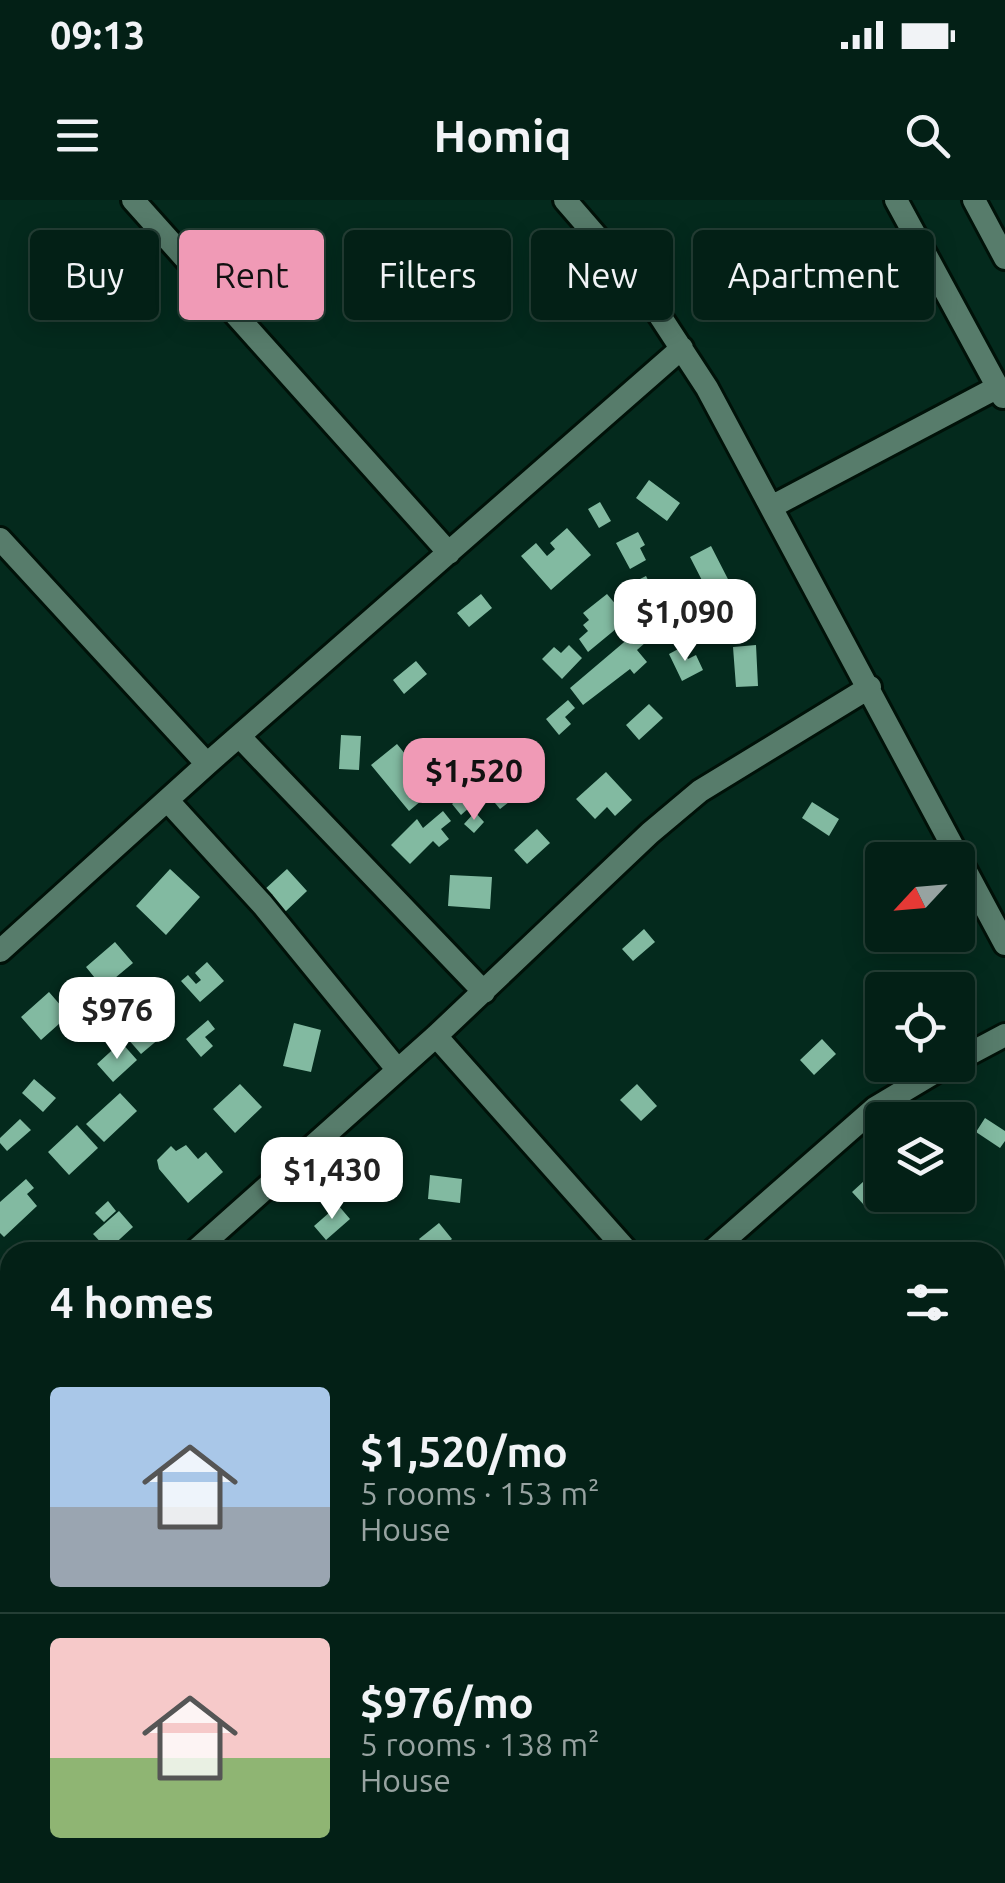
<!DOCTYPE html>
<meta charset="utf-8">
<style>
:root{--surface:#032016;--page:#112d23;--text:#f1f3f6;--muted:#97a3a1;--line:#243e35;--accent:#f09ab6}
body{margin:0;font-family:Ubuntu,sans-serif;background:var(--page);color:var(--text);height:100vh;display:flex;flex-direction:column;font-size:38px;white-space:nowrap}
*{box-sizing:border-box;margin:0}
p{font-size:32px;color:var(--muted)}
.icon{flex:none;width:55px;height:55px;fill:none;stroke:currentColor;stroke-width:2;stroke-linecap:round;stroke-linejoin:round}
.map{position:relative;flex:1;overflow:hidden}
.panel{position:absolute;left:0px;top:1042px;width:1005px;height:642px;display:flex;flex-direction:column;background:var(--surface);border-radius:30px 30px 0 0;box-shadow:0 5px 25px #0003,0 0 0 2px var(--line)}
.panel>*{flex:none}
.top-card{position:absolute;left:30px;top:30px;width:945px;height:90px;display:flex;gap:20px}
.needle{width:65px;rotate:244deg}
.buttons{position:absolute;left:865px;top:642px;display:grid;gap:20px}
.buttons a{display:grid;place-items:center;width:110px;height:110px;border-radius:10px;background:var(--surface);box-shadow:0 5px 25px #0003,0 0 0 2px var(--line);font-size:50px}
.price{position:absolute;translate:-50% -85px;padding:0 22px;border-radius:20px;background:#fff;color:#222;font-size:32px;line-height:65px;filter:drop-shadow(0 2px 5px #0008)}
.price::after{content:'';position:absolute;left:50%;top:60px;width:30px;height:22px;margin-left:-15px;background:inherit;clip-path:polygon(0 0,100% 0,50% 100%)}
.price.selected{background:var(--accent);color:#111}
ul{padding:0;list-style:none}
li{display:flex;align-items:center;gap:30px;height:250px;padding:0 50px}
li+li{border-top:2px solid var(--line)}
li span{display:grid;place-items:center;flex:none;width:280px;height:200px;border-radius:10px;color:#555}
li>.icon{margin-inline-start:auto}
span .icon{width:120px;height:120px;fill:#fffc;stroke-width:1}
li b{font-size:42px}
h2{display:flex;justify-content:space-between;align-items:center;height:120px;padding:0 50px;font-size:42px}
.tag{padding:0 35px;border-radius:10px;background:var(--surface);box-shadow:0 5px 25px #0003,0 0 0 2px var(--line);font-size:35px;line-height:90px}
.tag.selected{background:var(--accent);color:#111}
.status{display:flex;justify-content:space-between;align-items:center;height:70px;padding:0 50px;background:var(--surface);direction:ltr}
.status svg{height:28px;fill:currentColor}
header{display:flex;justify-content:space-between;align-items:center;height:130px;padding:0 50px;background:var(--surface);font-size:45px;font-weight:700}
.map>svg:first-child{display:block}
.building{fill:#82baa1}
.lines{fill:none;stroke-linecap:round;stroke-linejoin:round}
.minor-casing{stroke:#001108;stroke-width:28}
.minor{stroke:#577c6b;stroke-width:22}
</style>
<div class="status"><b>09:13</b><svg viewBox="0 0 49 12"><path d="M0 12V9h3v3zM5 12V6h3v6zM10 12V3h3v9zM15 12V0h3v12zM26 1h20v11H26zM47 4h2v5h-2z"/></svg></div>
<header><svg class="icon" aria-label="menu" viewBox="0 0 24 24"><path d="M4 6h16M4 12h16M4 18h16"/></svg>Homiq<svg class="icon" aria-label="search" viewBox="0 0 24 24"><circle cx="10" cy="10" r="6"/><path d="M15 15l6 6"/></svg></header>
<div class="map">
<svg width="1005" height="1683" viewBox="0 0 1005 1683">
<rect width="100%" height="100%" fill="#042a1d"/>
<path class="building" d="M 649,280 L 680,303 L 667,321 L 636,298 Z
M 600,302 L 611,321 L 599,328 L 588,309 Z
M 567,328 L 591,355 L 551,390 L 521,356 L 536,343 L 547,356 L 555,349 L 550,343 Z
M 638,332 L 645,345 L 640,348 L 646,360 L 630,369 L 616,343 Z
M 711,346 L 731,385 L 710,396 L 690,357 Z
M 646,376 L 650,384 L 658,380 L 665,395 L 648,404 L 636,381 Z
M 481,394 L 492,408 L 469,427 L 457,413 Z
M 607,394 L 628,419 L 588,452 L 579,439 L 588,431 L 583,425 L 589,420 L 583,413 Z
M 636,432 L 646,442 L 637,450 L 647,462 L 634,474 L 630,469 L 583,505 L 570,488 Z
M 569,445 L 582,458 L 562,479 L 542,459 L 554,447 L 561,453 Z
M 756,445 L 758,486 L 736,487 L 733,447 Z
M 682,447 L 688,459 L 696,455 L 703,470 L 682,481 L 669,454 Z
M 416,461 L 427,474 L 404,494 L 393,480 Z
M 568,500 L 575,508 L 565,517 L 571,524 L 559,535 L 546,519 Z
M 649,504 L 663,518 L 639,540 L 626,525 Z
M 341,535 L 361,536 L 359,570 L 339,569 Z
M 397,544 L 419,571 L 413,577 L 428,595 L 409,611 L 371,565 Z
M 498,545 L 507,556 L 479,578 L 470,566 Z
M 447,551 L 465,574 L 444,591 L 426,569 Z
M 606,572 L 632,600 L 615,616 L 607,607 L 595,619 L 576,599 Z
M 473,585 L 488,601 L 475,612 L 470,607 L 461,615 L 452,604 Z
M 503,586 L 513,599 L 500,609 L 490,597 Z
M 812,602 L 839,619 L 829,636 L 802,618 Z
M 443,611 L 451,621 L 441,629 L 449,639 L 439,647 L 433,641 L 410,664 L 391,645 L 417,619 L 423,628 Z
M 475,612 L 484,622 L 474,633 L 464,624 Z
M 537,629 L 550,643 L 527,664 L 514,650 Z
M 170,669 L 200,697 L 166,735 L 136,706 Z
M 287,669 L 307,691 L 285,712 L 264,690 Z
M 450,675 L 492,677 L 490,709 L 448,706 Z
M 644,729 L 655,742 L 633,761 L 622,749 Z
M 115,742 L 133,763 L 103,788 L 86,767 Z
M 207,762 L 224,781 L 200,802 L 181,781 L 188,775 L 196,784 L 201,780 L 195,773 Z
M 49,792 L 69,815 L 41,840 L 21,817 Z
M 208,820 L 215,829 L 205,837 L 213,846 L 201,857 L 186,839 Z
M 145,822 L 160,838 L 141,854 L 127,838 Z
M 294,823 L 321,830 L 311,872 L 283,866 Z
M 822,839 L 836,854 L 814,875 L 800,860 Z
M 121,842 L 137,860 L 113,882 L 97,864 Z
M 34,879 L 56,898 L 43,912 L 22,893 Z
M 240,884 L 262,907 L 235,933 L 213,909 Z
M 637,884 L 657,906 L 641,921 L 620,900 Z
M 120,893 L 137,911 L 104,942 L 86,924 Z
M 985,918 L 1005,931 L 1005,941 L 1000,948 L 976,932 Z
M 20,919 L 31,930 L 7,951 L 0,943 L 0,938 Z
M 77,925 L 98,948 L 69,975 L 48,952 Z
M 366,943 L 373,954 L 352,967 L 345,955 Z
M 186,945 L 198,959 L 206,952 L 223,972 L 188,1003 L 159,969 L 157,960 L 171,946 L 176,951 Z
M 876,970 L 882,978 L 882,989 L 864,1005 L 852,992 Z
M 430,975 L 462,979 L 460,1003 L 428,999 Z
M 26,979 L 34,988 L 27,994 L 37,1006 L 4,1037 L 0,1033 L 0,1002 Z
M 108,1001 L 116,1011 L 104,1022 L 95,1013 Z
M 338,1005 L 350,1019 L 326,1040 L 314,1026 Z
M 119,1011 L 133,1027 L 108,1050 L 93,1034 Z
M 439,1023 L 452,1039 L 436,1052 L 430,1052 L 419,1039 Z
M 520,1043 L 521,1052 L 498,1052 L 498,1044 Z
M 1005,1146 L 1005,1173 L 995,1182 L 995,1155 Z"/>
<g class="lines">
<g class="minor-casing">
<path id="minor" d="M 133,0 L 449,353
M 565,0 L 643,90 L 707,188 L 1005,744
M 896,0 L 1003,197
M 974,0 L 1005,58
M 773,306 L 998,187
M 0,339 L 207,564
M 240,537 L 484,792
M 168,601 L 262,704 L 397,869
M 0,751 L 207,564 L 682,148
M 436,836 L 628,1052
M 958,860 L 1005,835
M 194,1052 L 436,836 L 650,633 L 700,591 L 870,487
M 711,1052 L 875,908 L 947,865
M 0,1227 L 10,1219
M 995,1270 L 1005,1262
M 0,1298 L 10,1308
M 394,1675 L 403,1683
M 849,1675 L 857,1683
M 247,1683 L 254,1675
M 538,1683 L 547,1675"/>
</g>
<use href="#minor" class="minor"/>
</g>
</svg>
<div class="buttons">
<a><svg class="needle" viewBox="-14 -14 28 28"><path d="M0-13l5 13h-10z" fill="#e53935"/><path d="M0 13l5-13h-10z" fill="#97a3a1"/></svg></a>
<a><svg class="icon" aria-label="locate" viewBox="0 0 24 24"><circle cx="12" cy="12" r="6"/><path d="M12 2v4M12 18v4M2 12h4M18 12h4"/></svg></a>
<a><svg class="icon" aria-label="layers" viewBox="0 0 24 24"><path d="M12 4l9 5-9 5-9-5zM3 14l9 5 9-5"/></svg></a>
</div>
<b class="price" style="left:685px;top:464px">$1,090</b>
<b class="price selected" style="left:474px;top:623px">$1,520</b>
<b class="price" style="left:117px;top:862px">$976</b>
<b class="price" style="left:332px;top:1022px">$1,430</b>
<div class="top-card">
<a class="tag">Buy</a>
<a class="tag selected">Rent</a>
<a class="tag">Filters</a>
<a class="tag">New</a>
<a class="tag">Apartment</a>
</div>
<section class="panel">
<h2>4 homes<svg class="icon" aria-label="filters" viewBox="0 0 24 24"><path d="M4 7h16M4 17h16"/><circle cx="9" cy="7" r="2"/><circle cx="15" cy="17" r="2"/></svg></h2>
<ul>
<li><span style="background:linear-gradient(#a9c7e8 60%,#9aa5b1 0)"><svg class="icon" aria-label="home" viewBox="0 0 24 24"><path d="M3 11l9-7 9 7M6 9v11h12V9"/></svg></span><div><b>$1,520/mo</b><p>5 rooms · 153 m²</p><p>House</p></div></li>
<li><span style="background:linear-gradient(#f6c9c9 60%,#8fb573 0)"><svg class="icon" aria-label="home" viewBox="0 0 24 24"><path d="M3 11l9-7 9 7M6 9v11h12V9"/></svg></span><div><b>$976/mo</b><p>5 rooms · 138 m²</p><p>House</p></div></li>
</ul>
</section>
</div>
